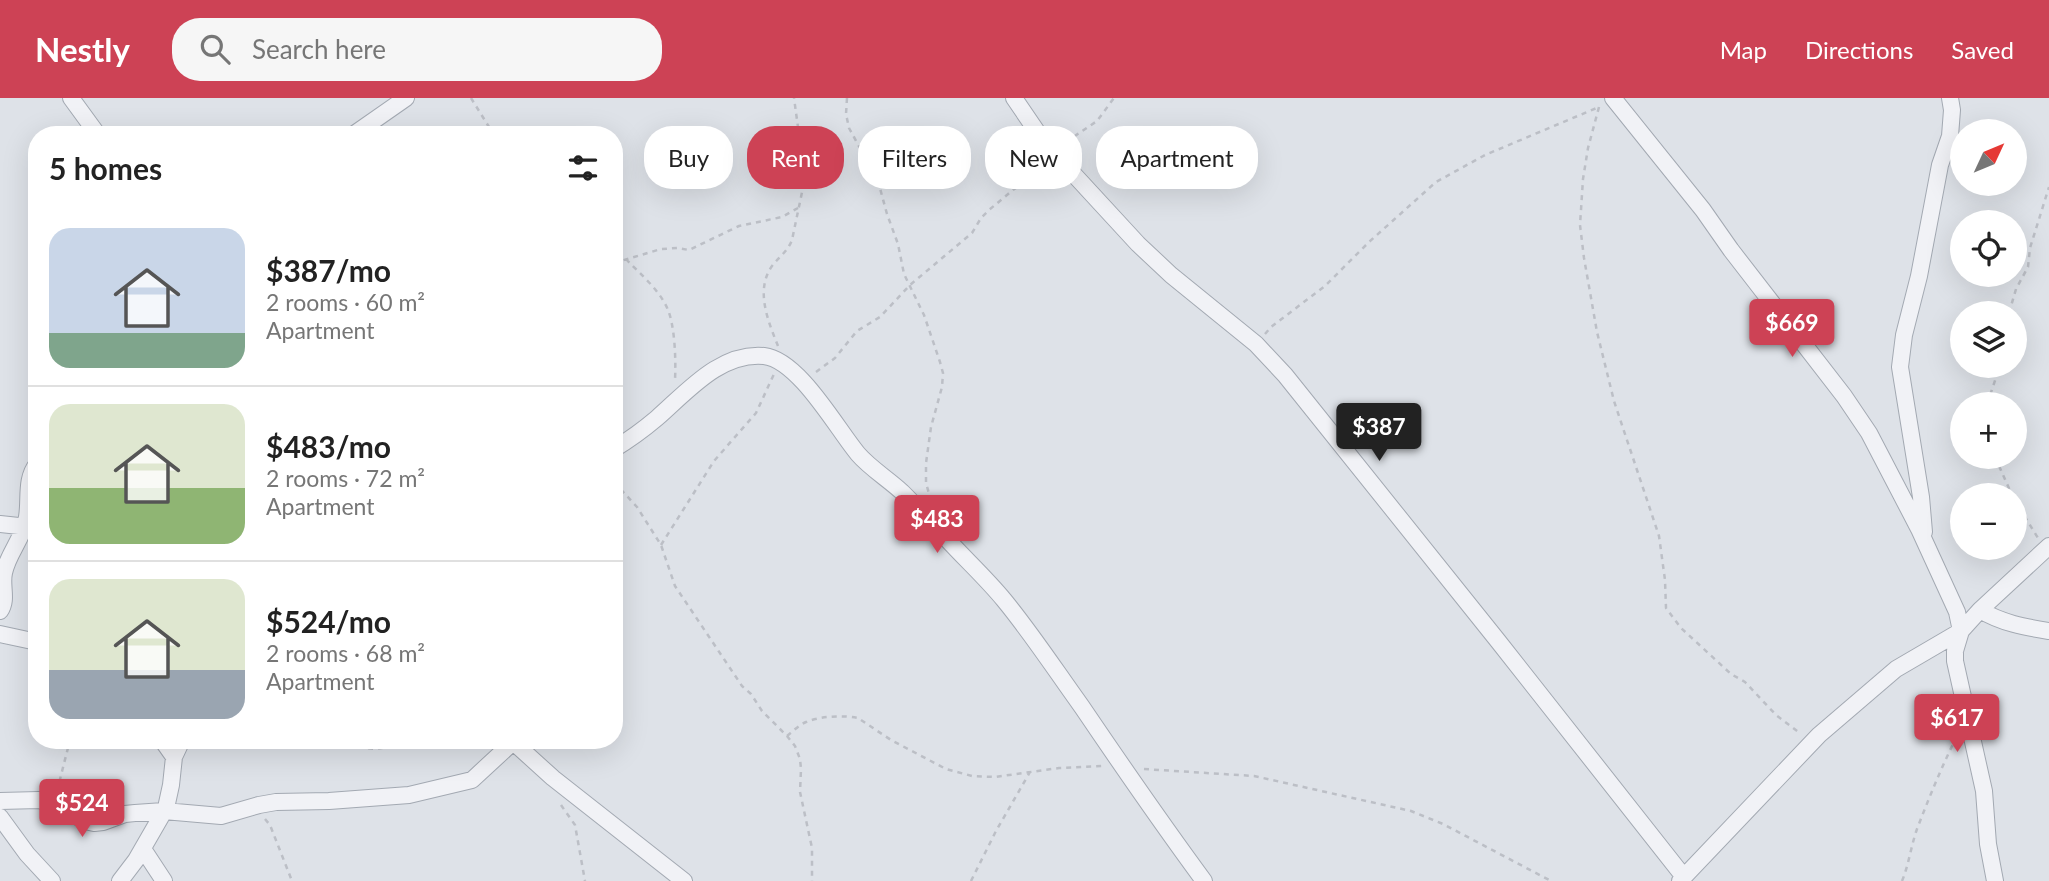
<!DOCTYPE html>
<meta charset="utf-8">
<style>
:root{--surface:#fff;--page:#f6f6f6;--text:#222;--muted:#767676;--line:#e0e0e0;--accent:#cd4255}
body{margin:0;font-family:Lato,sans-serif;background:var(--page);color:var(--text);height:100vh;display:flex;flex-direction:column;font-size:26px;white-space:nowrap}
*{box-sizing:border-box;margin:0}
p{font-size:23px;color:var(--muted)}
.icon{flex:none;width:38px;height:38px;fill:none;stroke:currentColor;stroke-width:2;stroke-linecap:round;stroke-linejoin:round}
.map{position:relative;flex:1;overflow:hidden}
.panel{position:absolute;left:28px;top:28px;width:595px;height:623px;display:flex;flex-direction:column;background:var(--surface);border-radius:28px;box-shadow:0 7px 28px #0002}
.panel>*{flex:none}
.guide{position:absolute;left:644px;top:28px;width:665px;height:63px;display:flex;gap:14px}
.needle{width:46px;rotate:46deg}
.controls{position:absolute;left:1950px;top:21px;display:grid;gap:14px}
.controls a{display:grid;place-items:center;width:77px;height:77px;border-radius:50%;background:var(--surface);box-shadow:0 7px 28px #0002;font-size:35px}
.price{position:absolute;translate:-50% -60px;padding:0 16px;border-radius:7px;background:var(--accent);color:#fff;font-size:23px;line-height:46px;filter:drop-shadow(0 2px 4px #0008)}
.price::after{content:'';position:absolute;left:50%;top:42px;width:21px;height:16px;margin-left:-10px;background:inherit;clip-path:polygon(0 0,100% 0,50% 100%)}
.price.current{background:#222;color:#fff}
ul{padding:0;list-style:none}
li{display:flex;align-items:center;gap:21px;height:175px;padding:0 21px}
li+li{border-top:2px solid var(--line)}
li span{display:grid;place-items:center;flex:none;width:196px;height:140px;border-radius:21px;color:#555}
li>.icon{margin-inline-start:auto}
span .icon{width:84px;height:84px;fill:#fffc;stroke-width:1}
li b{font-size:30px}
h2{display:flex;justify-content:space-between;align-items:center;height:84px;padding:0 21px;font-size:30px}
.chip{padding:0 24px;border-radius:28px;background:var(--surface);box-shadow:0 7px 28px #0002;font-size:24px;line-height:63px}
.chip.current{background:var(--accent);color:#fff}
header{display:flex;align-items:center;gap:42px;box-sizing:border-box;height:98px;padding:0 35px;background:var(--accent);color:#fff}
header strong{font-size:33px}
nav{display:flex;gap:38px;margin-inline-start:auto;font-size:24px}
.search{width:490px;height:63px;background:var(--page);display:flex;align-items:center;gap:18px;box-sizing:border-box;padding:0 24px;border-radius:28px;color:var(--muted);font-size:26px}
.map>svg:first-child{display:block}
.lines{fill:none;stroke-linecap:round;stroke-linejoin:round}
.minor-casing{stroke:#a3a9b2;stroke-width:18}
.path{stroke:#bcbfc6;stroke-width:2.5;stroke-dasharray:5 5;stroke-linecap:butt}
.minor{stroke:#f1f2f6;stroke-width:16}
</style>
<header>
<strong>Nestly</strong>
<div class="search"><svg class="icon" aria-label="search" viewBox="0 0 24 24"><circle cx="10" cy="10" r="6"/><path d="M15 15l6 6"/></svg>Search here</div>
<nav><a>Map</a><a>Directions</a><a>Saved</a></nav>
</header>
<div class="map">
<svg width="2049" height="783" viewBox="0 0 2049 783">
<rect width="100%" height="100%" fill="#dee2e8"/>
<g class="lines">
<g class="minor-casing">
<path id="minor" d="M 71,0 L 98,37
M 1014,0 L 1044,44 L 1138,146 L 1171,177 L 1256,246 L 1285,277 L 1498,543 L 1684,779
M 1613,0 L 1703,112 L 1731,152 L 1844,298 L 1869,335 L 1919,431 L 1957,514 L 1961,533 L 1955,553 L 1955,563 L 1984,693 L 1988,746 L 1995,783
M 353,37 L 406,0
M 614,351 C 629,342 644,331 657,320 C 687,294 720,254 764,258 C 799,262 837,331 858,356 C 870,370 888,381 902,394 C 917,409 931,424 946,440 C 965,461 986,480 1004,502 C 1032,536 1056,573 1082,609 C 1122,668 1162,726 1204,783
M 0,426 L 37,430
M 1924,434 L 1921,399 L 1900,269 L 1904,237 L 1919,178 L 1940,67 L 1950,38 L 1952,12 L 1950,0
M 1980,512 C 2002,525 2024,529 2049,533
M 0,513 C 8,502 1,488 4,475 C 8,455 23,441 27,419 C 30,401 25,381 37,366
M 0,536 L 37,544
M 162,642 L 174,659
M 511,642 L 553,680 L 684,783
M 0,703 L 39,702 L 60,709 L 85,723 L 94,725 L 103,724 L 125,716 L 135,715 L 164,713 L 221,718 L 259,707 L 276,704 L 329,703 L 409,697 L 472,682 L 513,644
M 0,719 L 27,756 L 52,783
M 143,751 L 164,783
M 120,783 L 136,762 L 166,710 L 171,687 L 174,659 L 182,642
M 1680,783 L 1819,637 L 1896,571 L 1961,533 L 1980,512 L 2049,448"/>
</g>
<path class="path" d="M 471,0 L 494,37
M 847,0 L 846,16 L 849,30 L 878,83 L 887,116 L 898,146 L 904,176 L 924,217 L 940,264 L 943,275 L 942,289 L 931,329 L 926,365 L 926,385 L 930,399
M 1599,9 L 1588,50 L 1583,81 L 1580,127 L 1584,160 L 1597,234 L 1614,303 L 1659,438 L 1665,482 L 1666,510 L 1681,530 L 1731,576 L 1745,584 L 1776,617 L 1801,636
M 1066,44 L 1097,23 L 1114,0
M 626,161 C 640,176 660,192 668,212 C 675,229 676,263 675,282
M 614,165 L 661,151 L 677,150 L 689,152 L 739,128 L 782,119 L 798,110
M 2009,215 L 2016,191 L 2028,169 L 2030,150 L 2049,89
M 1265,236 L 1271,229 L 1325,188 L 1369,144 L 1436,84 L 1485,57 L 1599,9
M 778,248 C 768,223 755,192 772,168 C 779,159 788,153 792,142 L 805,80 L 794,0
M 816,274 L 835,260 L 857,233 L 880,219 L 910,187 L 972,135 L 981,120 L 989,112 L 1013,92 L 1034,78 L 1045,67
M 1987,306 L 2000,268
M 1995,359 L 2012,397
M 614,384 L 637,409 L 661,447 L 675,488 L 742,588 L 751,596 L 762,613 L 787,638 L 795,648 L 800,661 L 801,671 L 800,694 L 812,750 L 812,783
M 2014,401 L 2038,440
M 661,447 L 714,363 L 756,315 L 774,276
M 787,638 C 793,633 799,627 806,624 C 821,618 843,617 858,620 L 891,642 L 946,671 L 972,678 L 995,679 L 1059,670 L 1103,668
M 350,642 C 369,656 385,651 406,642
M 1144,671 L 1254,678 L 1411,713 L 1443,726 L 1551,783
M 57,693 L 70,642
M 561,707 L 575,727 L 585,783
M 265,721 L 270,727 L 292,783
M 971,783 L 996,733 L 1030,674
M 1902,783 C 1909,766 1911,748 1917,731 C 1929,700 1941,670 1956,640"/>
<use href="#minor" class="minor"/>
</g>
</svg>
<div class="controls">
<a><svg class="needle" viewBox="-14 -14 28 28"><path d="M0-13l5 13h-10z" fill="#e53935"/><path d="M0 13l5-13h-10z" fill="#767676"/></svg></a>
<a><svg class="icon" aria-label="locate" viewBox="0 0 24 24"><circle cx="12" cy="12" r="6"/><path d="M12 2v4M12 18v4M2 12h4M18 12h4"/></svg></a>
<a><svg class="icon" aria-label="layers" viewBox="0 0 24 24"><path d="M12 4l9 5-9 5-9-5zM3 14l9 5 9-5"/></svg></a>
<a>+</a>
<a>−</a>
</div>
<b class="price" style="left:1792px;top:261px">$669</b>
<b class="price current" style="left:1379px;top:365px">$387</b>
<b class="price" style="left:937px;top:457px">$483</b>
<b class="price" style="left:1957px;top:656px">$617</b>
<b class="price" style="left:82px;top:741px">$524</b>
<div class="guide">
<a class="chip">Buy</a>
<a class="chip current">Rent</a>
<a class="chip">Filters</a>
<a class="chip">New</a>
<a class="chip">Apartment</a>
</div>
<section class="panel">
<h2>5 homes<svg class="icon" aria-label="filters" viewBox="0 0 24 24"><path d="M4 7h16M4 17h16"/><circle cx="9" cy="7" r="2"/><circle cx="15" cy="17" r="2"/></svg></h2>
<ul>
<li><span style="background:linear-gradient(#c9d6e8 75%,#7fa58c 0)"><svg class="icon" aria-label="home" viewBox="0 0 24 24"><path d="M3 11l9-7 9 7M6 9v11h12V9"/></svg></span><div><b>$387/mo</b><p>2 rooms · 60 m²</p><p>Apartment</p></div></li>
<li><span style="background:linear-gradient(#dfe7d0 60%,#8fb573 0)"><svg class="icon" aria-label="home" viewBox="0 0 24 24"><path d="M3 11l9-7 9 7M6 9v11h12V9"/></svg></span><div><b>$483/mo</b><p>2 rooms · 72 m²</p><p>Apartment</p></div></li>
<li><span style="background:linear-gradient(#dfe7d0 65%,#9aa5b1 0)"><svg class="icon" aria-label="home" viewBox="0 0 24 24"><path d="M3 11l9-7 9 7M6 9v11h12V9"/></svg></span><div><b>$524/mo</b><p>2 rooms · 68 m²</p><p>Apartment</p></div></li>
</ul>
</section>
</div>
